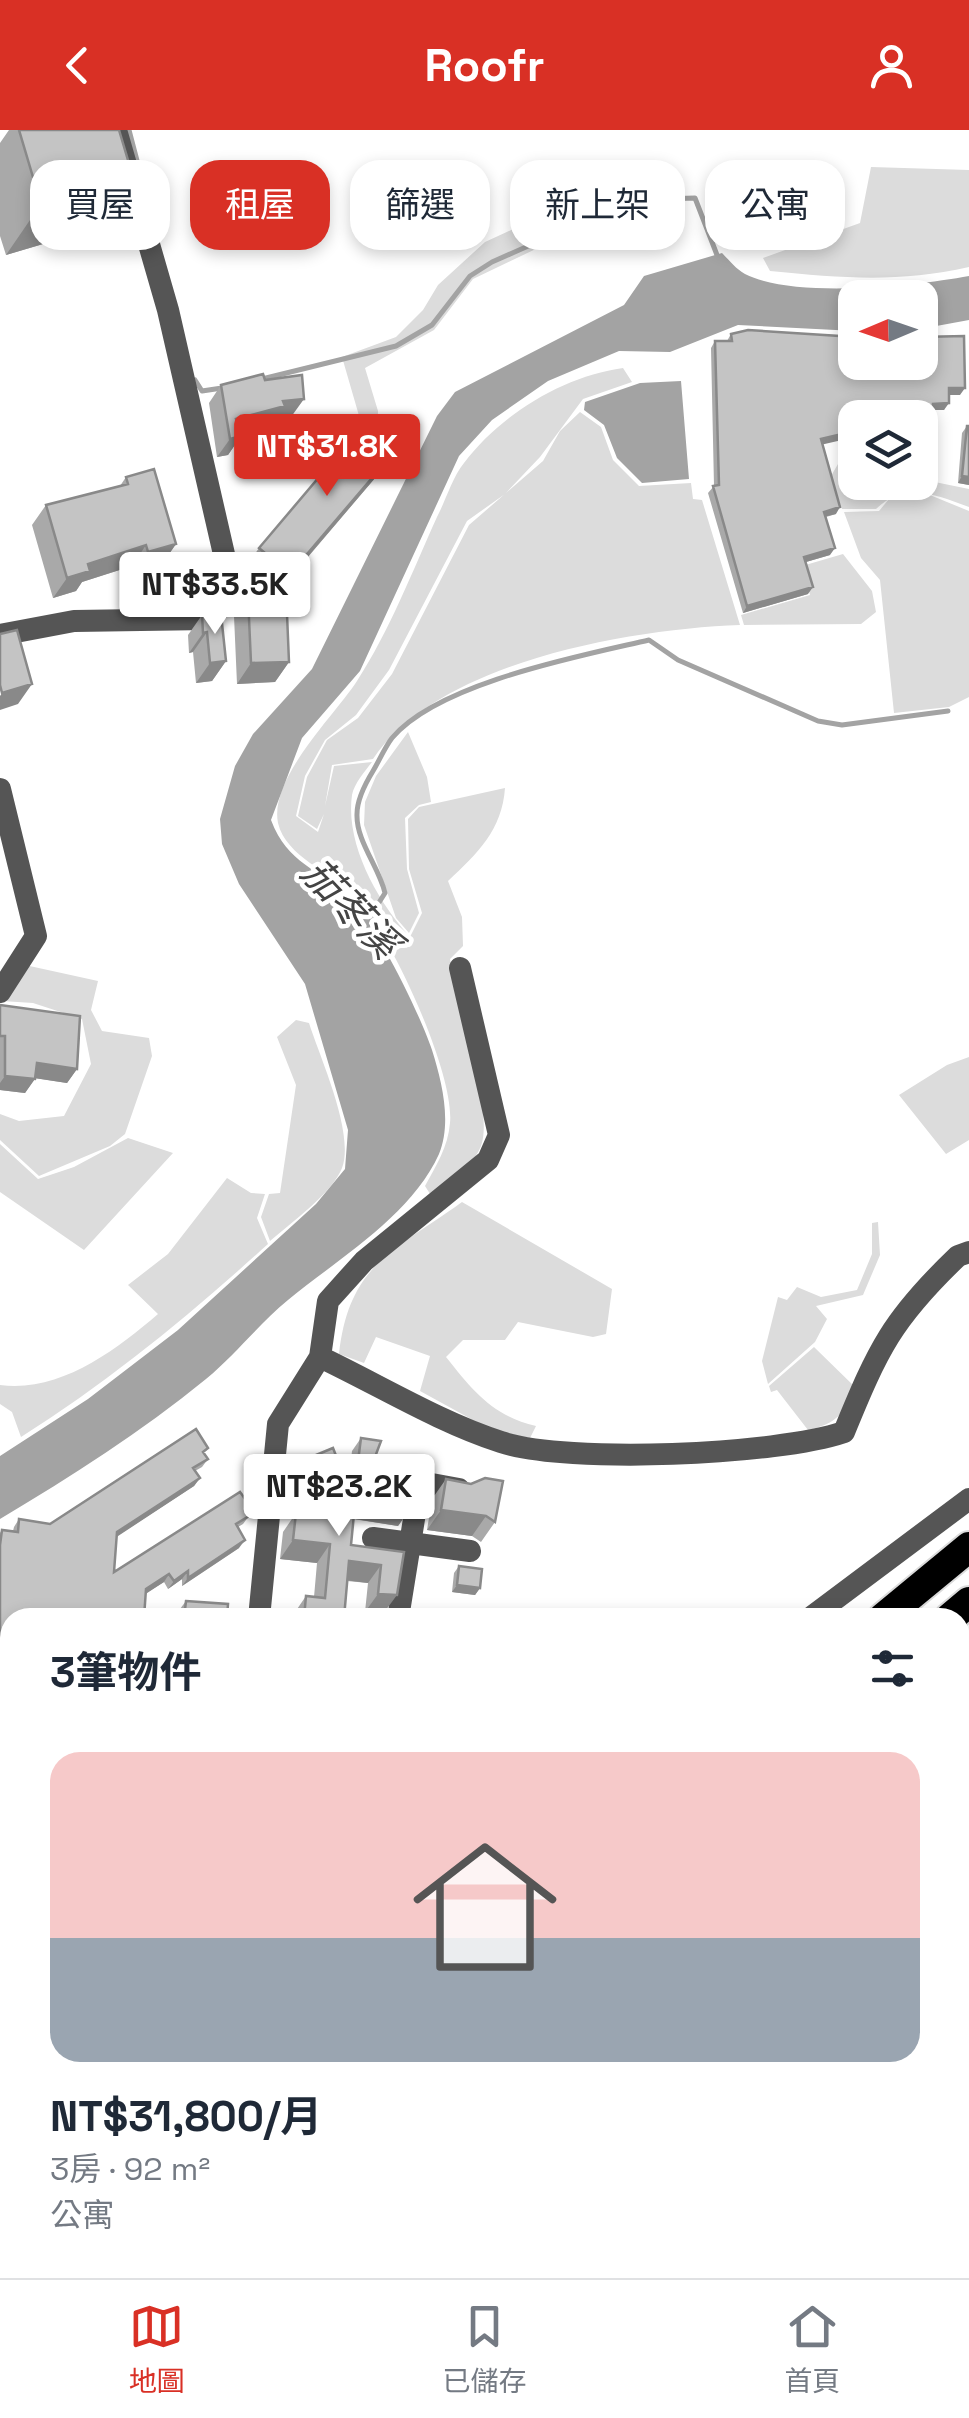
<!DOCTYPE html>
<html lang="zh-TW">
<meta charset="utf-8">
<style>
:root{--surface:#fff;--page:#f2f2f3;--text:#1f2937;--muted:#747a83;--line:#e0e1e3;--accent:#d93025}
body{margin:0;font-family:"Space Grotesk","Noto Sans TC",sans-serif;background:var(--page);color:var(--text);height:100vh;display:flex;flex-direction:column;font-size:38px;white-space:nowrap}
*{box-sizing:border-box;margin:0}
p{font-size:32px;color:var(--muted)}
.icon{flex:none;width:55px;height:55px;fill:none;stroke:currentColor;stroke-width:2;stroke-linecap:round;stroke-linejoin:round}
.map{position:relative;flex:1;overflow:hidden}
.panel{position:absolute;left:0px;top:1478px;width:970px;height:672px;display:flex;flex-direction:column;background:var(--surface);border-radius:30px 30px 0 0;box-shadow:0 5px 15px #0003}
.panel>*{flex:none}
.banner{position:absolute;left:30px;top:30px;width:910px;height:90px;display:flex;gap:20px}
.needle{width:65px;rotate:268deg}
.buttons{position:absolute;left:838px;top:150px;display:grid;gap:20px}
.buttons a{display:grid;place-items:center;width:100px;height:100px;border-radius:20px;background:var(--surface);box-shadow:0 5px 15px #0003;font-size:50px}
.price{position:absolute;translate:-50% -85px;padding:0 22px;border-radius:10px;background:#fff;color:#222;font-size:32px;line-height:65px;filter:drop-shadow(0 2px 5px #0008)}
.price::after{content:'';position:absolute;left:50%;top:60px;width:30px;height:22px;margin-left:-15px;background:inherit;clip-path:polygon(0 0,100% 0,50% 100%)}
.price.selected{background:var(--accent);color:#fff}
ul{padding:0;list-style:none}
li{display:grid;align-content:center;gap:20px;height:530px;padding:0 50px}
li span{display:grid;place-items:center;height:310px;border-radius:30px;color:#555}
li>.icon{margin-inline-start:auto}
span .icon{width:180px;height:180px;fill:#fffc;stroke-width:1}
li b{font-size:42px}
h2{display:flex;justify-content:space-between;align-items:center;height:120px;padding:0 50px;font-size:42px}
.chip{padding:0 35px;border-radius:30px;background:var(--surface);box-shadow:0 5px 15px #0003;font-size:35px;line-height:90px}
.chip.selected{background:var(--accent);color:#fff}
header{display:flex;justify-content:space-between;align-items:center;height:130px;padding:0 50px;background:var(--accent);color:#fff;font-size:45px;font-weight:700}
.menu{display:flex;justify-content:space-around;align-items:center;height:140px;border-top:2px solid var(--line);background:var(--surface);font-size:28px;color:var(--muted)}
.menu a{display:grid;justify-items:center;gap:5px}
.menu .selected{color:var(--accent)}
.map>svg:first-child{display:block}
.green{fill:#dcdcdc}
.water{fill:#a3a3a3}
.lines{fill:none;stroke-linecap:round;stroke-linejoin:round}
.stream{stroke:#a3a3a3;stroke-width:5}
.highway-casing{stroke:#dbdbdb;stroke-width:34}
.minor{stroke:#555;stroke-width:22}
.highway{stroke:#000;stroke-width:30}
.wall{fill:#a9a9a9}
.shaded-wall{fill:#898989}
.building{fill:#c4c4c4;stroke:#898989;stroke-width:2.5}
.labels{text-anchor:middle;stroke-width:9;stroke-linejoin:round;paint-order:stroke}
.water-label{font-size:40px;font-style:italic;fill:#444;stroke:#fff}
</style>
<header><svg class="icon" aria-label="back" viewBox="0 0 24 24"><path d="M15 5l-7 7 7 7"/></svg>Roofr<svg class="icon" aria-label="person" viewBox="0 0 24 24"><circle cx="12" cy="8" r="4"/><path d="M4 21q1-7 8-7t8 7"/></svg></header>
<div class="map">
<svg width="969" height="2148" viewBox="0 0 969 2148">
<rect width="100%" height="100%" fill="#fff"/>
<path class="green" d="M 871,37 L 969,40 L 969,137 C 898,153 842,148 770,141 L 763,128 L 860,93 Z
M 594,62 L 611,83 L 473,149 L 434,200 L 365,238 L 378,281 L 377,317 L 364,303 L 342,227 L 396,207 L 423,180 L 438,155 L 485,112 Z
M 623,238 L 632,252 L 583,269 L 540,327 L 505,364 L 467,391 L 389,540 L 356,585 L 325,610 L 305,646 L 296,686 L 318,702 L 324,684 L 317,699 L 298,686 L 307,647 L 327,610 L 358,588 L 392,544 L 469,395 L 543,331 L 560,301 L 580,282 L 601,297 L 613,330 L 639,356 L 691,353 L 693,369 L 702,370 L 740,495 C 629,499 439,532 373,629 L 332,635 L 325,676 L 334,636 L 372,632 C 365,641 354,654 352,665 C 345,714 378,772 410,807 L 422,783 L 409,739 L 408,689 L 419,677 L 505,658 C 502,700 478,723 448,751 L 462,787 L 463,816 L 450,829 C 458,868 494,983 481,1016 C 473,1037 448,1052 432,1067 L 425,1056 C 436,1036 448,1017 450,993 C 455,943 389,800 354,765 C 331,742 286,727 278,693 C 269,648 335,585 357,551 C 390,500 412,442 437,387 C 446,370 452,348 464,333 C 501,284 564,246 623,238 Z
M 855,328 L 855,352 L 920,352 L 920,349 L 969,359 L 969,377 C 937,365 904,351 876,379 L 842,379 L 831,346 L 838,334 Z
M 925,363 L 969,381 L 969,567 L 949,577 L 894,583 L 880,450 L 861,428 L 844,382 L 879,381 L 889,369 Z
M 843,424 L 872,461 L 876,482 L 861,494 L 744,495 L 741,485 L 810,465 L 802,436 Z
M 408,602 L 427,647 L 431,672 L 419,675 L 405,688 L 407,739 L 419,783 L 409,803 L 396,788 L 364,695 L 365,672 L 376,646 Z
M 25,835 L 98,851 L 91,880 L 102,901 L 149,908 L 152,926 L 125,1004 L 110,1016 L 39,1046 L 0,1010 L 0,984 L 19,991 L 64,986 L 91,934 L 82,889 L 33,873 L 2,871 Z
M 296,890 L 309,893 C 320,928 355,1003 342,1038 C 333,1062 290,1094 270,1111 L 261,1087 L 269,1064 L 280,1063 L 296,955 L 277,907 Z
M 969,927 L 969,1010 L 946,1024 L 899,965 L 947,935 Z
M 128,1008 L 173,1023 L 84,1120 L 0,1062 L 0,1014 L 38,1049 L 74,1037 Z
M 227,1048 L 251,1063 L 265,1064 L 257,1088 L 268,1114 C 190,1185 111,1250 21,1307 L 12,1282 L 0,1274 L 0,1255 C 59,1263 115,1221 158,1184 L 128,1155 L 168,1124 Z
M 462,1072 L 612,1159 L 606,1204 L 593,1207 L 518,1192 L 505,1210 L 463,1210 L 446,1227 C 473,1261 493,1286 536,1296 L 530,1308 L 493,1301 L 420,1261 L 430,1226 L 376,1207 L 364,1233 L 339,1224 C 349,1134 394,1121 462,1072 Z
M 878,1092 L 880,1125 L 863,1165 L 816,1176 L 827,1189 L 815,1212 L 768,1254 L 762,1231 L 778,1167 L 787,1170 L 797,1157 L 821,1167 L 857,1160 L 872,1124 L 872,1093 Z
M 814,1217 L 856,1258 C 845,1283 836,1294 808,1300 L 777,1260 L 771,1262 L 769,1256 Z
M 10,1904 L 10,2140 L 28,2140 L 17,2148 L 0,2148 L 0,1907 Z
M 664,2140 L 819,2140 L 845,2148 L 666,2148 Z"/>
<path class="water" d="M 722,123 C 729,130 736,139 745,144 C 794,169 915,156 969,146 L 969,190 L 920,199 L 920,168 L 855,168 L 855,201 L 738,195 L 670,222 L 619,221 L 548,251 L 492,290 L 459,326 L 360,541 L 302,608 L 271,690 C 288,735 318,737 349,768 C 376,794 420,884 432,920 C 442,952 452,992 439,1024 C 411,1086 339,1128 288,1170 C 259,1194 235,1225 206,1249 C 141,1302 72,1346 0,1389 L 0,1326 L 88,1269 L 178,1200 L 316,1074 L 345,1039 L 348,1000 L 305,854 L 239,754 L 222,714 L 220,689 L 235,636 L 253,604 L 312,539 L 437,286 L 455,262 L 624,175 L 644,146 Z
M 681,251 L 689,349 L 642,353 L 617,328 L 604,295 L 584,280 L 585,272 L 640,253 Z"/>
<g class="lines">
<path class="stream" d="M 129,0 L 146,65
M 262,249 L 396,216 L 432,195 L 470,146 L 492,132 L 632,70 L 695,68 L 717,125
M 195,250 L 202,261 L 222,258
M 366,793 L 385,763 C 379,737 356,711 357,684 C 357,669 365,654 373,641 C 379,631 385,617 392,608 C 438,553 580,526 649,510 L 678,530 L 818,591 L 842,595 L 948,581
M 0,1972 L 10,1968"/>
<g class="highway-casing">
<path id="highway" d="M 883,1488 L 969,1417
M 950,1488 L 969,1472
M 0,1880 L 10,1877
M 62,2148 L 72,2140
M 138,2148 L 148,2140"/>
</g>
<path class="minor" d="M 0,505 L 74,491 L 208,489 L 227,472 L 229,446 L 168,180 L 116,0
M 0,659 L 36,806 L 0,862
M 320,1227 C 379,1255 439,1292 501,1312 C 568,1334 777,1325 844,1302 C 878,1219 892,1189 958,1126 L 969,1122
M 377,1344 L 459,1359
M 373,1408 L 470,1421
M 259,1488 L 278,1294 L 320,1227 L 328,1171 L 364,1131 L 488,1030 L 499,1005 L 460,838
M 398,1488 L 420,1352
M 810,1488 L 969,1369
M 0,1808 L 10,1808
M 278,2140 L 280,2148
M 357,2148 L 362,2140"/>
<use href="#highway" class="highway"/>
</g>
<path class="wall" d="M 9,0 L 119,0 L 97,98 L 6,125 L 0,106 L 0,13 Z
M 731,204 L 960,265 L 949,265 L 944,280 L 933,280 L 929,288 L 855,288 L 822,314 L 836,384 L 826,387 L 830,425 L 806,432 L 808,464 L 743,483 L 708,363 L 714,356 L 711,218 L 715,211 L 727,211 Z
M 265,250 L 291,287 L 276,289 L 272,295 L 240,303 L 241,306 L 228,325 L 217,327 L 209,273 L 221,255 Z
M 967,296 L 969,296 L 969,355 L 958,353 L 962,303 Z
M 395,321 L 381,341 L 280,460 L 289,532 L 275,552 L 237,554 L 234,486 L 248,466 L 271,460 L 245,438 L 259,418 Z
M 126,347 L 176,414 L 162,434 L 134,442 L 132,436 L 82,452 L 76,461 L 53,468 L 32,395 L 46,375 L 120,356 Z
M 202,485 L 226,531 L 212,551 L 196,553 L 193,522 L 189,523 L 188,505 Z
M 0,875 L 77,939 L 67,953 L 35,948 L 25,963 L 0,960 Z
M 361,1308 L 372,1335 L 407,1383 L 398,1396 L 353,1389 L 351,1415 L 404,1422 L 383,1484 L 365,1482 L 368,1453 L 347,1451 L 344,1488 L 292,1488 L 293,1485 L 306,1466 L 314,1467 L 317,1433 L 280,1429 L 283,1402 L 296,1383 L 298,1383 L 289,1361 L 316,1325 L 348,1356 L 352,1321 Z
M 204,1324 L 208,1329 L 202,1337 L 195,1341 L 200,1348 L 194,1356 L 117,1406 L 114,1442 L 251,1377 L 247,1383 L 249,1386 L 243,1394 L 238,1397 L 239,1418 L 182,1456 L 182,1449 L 168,1459 L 164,1452 L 146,1463 L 10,1644 L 0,1644 L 0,1403 L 2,1400 L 13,1401 L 14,1397 L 19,1389 L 50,1394 Z
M 446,1349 L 495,1392 L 481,1412 L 472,1406 L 427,1400 L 432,1369 Z
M 459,1436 L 480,1458 L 475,1465 L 452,1462 L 454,1443 Z
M 186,1471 L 227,1488 L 179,1488 L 180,1479 Z
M 969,1748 L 969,1916 L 960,1910 L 960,1764 Z"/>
<path class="shaded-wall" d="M 133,47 L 97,98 L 6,125 L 41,74 Z
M 949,258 L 965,258 L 960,265 L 944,265 Z
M 304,269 L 291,287 L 276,289 L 272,295 L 230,306 L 236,289 L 283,271 Z
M 949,273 L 944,280 L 928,280 L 933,274 Z
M 933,281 L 929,288 L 920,290 L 920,288 L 893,288 Z
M 855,301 L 855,307 L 816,316 L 821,309 Z
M 241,306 L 228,325 L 217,327 L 230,309 Z
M 395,321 L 381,341 L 276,464 L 290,444 Z
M 962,346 L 969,347 L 969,355 L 958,353 Z
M 840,377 L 836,384 L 819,388 L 824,382 Z
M 176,414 L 162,434 L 134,442 L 148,422 Z
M 146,415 L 132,436 L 82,452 L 76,461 L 53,468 L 67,448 L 88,434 Z
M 835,418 L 830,425 L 799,434 L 804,427 Z
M 813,457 L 808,464 L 743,483 L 747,476 Z
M 207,502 L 193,522 L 189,523 L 203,503 Z
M 226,531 L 212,551 L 196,553 L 210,533 Z
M 289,532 L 275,552 L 237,554 L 251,533 Z
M 32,554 L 18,574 L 0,580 L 0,566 L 2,563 Z
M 37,933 L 77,939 L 67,953 L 27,947 Z
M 5,946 L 35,949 L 25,963 L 0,960 L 0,953 Z
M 200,1348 L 194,1356 L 112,1410 L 117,1402 Z
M 352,1375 L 407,1383 L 398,1396 L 343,1387 Z
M 441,1380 L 486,1386 L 472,1406 L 427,1400 Z
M 245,1410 L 239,1418 L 182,1456 L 188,1448 Z
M 293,1410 L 330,1414 L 317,1433 L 280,1429 Z
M 349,1431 L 381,1435 L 368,1453 L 336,1449 Z
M 188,1441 L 182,1449 L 168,1459 L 174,1451 Z
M 169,1444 L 164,1452 L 141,1467 L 146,1459 Z
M 457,1455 L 480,1458 L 475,1465 L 452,1462 Z
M 378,1464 L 397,1465 L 383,1484 L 365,1482 Z
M 1,1635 L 10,1636 L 10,1644 L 0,1644 Z
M 313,2140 L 356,2140 L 360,2141 L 356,2148 L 308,2148 Z"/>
<path class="building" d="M 19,0 L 119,0 L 133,47 L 41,74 Z
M 748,200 L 855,207 L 855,232 L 920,232 L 920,207 L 964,206 L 965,258 L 949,258 L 949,273 L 933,274 L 933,281 L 893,288 L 855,288 L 855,301 L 821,309 L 840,377 L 824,382 L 835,418 L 804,427 L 813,457 L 747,476 L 713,356 L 719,355 L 715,211 L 732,211 L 731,204 Z
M 263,244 L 265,250 L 302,245 L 304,269 L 283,271 L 285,276 L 236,289 L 241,306 L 230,309 L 221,255 Z
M 364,294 L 395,321 L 290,444 L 259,418 Z
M 967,296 L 969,296 L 969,347 L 962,346 Z
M 154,339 L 176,414 L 148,422 L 146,415 L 88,434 L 90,441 L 67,448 L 46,375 L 128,354 L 126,347 Z
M 286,460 L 289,532 L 251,533 L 248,466 L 252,461 Z
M 221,484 L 226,531 L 210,533 L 207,502 L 203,503 L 202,485 Z
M 17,500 L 32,554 L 2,563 L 0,555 L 0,504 Z
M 0,875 L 80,886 L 77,939 L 37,933 L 35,949 L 5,946 L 5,906 L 0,906 Z
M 196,1299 L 208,1318 L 203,1322 L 208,1329 L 193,1338 L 200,1348 L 117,1402 L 114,1442 L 240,1362 L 251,1377 L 246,1381 L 249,1386 L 236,1394 L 245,1410 L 188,1448 L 188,1441 L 174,1451 L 169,1444 L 146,1459 L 144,1488 L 10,1488 L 10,1636 L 1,1635 L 4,1601 L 0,1601 L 0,1415 L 2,1400 L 18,1402 L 19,1389 L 50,1394 Z
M 361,1308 L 381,1311 L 372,1335 L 382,1346 L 412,1351 L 407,1383 L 354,1375 L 353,1370 Z
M 333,1318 L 355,1374 L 351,1415 L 404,1422 L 397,1465 L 378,1464 L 381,1435 L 349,1431 L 344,1488 L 304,1488 L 306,1466 L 325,1468 L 330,1414 L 293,1410 L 296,1383 L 319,1385 L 302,1342 L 320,1336 L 316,1325 Z
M 485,1348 L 503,1351 L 495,1392 L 486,1386 L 441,1380 L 446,1349 L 471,1354 Z
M 459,1436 L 482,1439 L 480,1458 L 457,1455 Z
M 186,1471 L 228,1474 L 227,1488 L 184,1488 Z
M 969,1752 L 969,1888 L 960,1883 L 960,1767 Z
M 960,2001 L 969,2006 L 969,2062 L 960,2079 Z"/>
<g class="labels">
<g class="water-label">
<text transform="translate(351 778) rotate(46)" y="14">茄苳溪</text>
</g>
</g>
</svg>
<div class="buttons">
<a><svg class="needle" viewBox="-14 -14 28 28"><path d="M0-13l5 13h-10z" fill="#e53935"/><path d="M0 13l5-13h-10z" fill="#747a83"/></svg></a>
<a><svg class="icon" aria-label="layers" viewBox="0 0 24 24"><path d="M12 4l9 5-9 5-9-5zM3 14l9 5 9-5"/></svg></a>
</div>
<b class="price selected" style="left:327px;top:369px">NT$31.8K</b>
<b class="price" style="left:215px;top:507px">NT$33.5K</b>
<b class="price" style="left:339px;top:1409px">NT$23.2K</b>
<div class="banner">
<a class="chip">買屋</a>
<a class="chip selected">租屋</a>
<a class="chip">篩選</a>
<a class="chip">新上架</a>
<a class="chip">公寓</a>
</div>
<section class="panel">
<h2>3筆物件<svg class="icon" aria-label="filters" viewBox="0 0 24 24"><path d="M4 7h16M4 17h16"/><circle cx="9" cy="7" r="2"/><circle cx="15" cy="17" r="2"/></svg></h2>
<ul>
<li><span style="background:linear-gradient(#f6c9c9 60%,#9aa5b1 0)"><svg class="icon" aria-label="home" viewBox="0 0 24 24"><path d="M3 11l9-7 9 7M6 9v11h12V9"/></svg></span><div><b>NT$31,800/月</b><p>3房 · 92 m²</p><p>公寓</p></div></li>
</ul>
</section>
</div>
<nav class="menu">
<a class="selected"><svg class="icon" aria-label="map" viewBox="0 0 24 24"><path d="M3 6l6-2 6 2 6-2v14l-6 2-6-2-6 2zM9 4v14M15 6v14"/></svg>地圖</a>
<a><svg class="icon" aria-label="saved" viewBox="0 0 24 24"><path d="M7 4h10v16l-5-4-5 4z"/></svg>已儲存</a>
<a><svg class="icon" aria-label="home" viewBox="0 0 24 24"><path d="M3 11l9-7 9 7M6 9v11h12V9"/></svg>首頁</a>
</nav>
